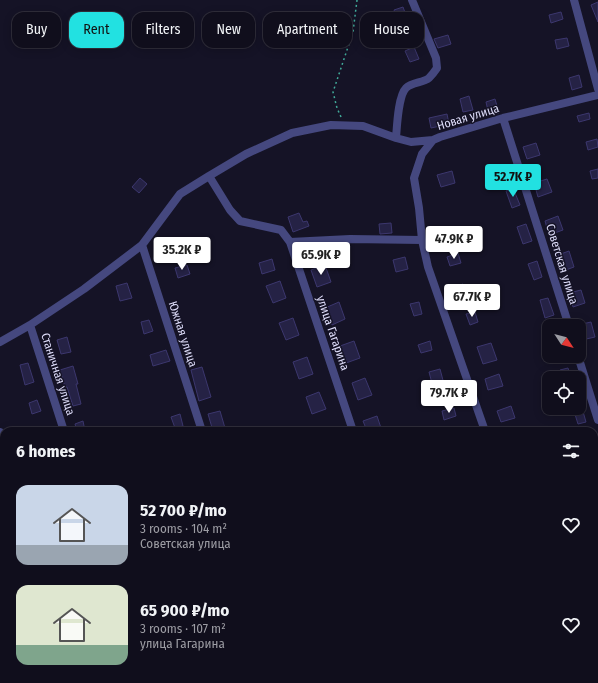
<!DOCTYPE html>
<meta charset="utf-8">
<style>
:root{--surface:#100e1c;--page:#191725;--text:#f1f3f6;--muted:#9c9ca3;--line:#302e3b;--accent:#22e1e1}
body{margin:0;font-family:"Fira Sans Condensed",sans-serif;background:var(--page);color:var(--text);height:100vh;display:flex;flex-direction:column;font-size:15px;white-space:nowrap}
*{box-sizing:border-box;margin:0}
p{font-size:13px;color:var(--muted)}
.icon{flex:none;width:22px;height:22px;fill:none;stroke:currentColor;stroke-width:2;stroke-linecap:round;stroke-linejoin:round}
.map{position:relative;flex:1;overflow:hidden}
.details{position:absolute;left:0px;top:427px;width:598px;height:256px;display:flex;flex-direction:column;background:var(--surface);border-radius:12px 12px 0 0;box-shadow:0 2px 10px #0003,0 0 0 1px var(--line)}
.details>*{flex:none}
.hud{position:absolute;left:12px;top:12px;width:574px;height:36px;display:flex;gap:8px}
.needle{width:26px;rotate:126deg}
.buttons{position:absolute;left:542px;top:319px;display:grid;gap:8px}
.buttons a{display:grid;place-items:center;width:44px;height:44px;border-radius:8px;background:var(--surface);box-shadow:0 2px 10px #0003,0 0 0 1px var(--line);font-size:20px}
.price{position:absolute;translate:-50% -34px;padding:0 9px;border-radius:4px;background:#fff;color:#222;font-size:13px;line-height:26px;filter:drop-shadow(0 1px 2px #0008)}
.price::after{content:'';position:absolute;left:50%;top:24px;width:12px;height:9px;margin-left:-6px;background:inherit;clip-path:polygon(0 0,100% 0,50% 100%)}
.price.active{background:var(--accent);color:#111}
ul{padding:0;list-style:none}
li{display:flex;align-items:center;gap:12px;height:100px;padding:0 16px}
li span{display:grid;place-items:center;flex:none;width:112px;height:80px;border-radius:12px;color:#555}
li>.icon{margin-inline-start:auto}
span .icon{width:48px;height:48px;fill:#fffc;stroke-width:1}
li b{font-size:17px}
h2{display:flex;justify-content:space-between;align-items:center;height:48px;padding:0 16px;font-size:17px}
.pill{padding:0 14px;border-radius:12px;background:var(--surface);box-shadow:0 2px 10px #0003,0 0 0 1px var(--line);font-size:14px;line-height:36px}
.pill.active{background:var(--accent);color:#111}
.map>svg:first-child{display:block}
.building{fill:#252245;stroke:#3c376e}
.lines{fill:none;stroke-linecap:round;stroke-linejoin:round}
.path{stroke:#41ab9a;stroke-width:1.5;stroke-dasharray:2 3;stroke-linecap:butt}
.street{stroke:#45487f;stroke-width:8}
.labels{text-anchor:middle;stroke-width:3;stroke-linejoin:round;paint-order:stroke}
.street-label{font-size:12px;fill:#deddfa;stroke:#151326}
</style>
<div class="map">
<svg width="598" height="683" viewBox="0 0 598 683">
<rect width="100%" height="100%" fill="#151326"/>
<path class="building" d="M 598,2 L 598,22 L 591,5 Z
M 403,7 L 407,18 L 398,22 L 394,10 Z
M 561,12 L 563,19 L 551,23 L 549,15 Z
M 448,35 L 451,44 L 438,48 L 434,39 Z
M 567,38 L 569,46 L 557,49 L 555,40 Z
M 414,47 L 419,59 L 410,62 L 405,51 Z
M 579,75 L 582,87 L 572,90 L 569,78 Z
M 469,96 L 473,110 L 463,112 L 460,99 Z
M 495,99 L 499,113 L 489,115 L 486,102 Z
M 589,113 L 590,119 L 579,122 L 577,116 Z
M 447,114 L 449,124 L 431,128 L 429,118 Z
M 597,139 L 598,147 L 588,150 L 586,142 Z
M 536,143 L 540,155 L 527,159 L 523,147 Z
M 598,169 L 598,178 L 592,179 L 590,171 Z
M 452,171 L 455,183 L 441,187 L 437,175 Z
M 140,178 L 147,184 L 139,193 L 132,187 Z
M 547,179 L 552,192 L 538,197 L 534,183 Z
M 513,188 L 520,205 L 512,208 L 506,191 Z
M 299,213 L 303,222 L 307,221 L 309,226 L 293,232 L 288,217 Z
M 558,216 L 563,230 L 549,235 L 545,221 Z
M 391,223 L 392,233 L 380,234 L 379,224 Z
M 526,224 L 532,241 L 523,244 L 517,227 Z
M 450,228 L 453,240 L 444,242 L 440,230 Z
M 569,251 L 574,267 L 563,271 L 558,255 Z
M 458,253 L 461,263 L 450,266 L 447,257 Z
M 405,257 L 408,269 L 396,272 L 393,260 Z
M 272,259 L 275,270 L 262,274 L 259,263 Z
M 537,261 L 542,277 L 534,280 L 528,264 Z
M 187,265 L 190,274 L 178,278 L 175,268 Z
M 325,265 L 331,282 L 317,287 L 311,270 Z
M 280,281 L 286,298 L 273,303 L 266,286 Z
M 127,283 L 132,298 L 120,301 L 116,286 Z
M 463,284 L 466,295 L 457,298 L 454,287 Z
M 581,290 L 585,303 L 573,307 L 569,293 Z
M 548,298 L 554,315 L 545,318 L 540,300 Z
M 339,302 L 345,319 L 332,325 L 325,308 Z
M 419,302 L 422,314 L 414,316 L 410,304 Z
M 475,312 L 478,322 L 470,325 L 466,314 Z
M 293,318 L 299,335 L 286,340 L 279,323 Z
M 149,320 L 153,331 L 144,334 L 141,322 Z
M 591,322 L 595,337 L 582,340 L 578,325 Z
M 67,337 L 71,352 L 61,354 L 57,340 Z
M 354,341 L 360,358 L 346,363 L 340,346 Z
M 430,341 L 432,350 L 421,353 L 418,345 Z
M 491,343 L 497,360 L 483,364 L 477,347 Z
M 166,350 L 170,361 L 153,366 L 150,355 Z
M 307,357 L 313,374 L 299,379 L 293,362 Z
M 28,363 L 34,382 L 25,385 L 20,365 Z
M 73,366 L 78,384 L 76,384 L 81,404 L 73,406 L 67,387 L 65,387 L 60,370 Z
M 202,367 L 211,397 L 199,401 L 191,370 Z
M 568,368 L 571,378 L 562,378 L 560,370 Z
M 440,369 L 444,384 L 433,387 L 429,372 Z
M 499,374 L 503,386 L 488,390 L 485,379 Z
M 365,378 L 372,395 L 358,400 L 352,383 Z
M 319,392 L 326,409 L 312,414 L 306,397 Z
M 37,400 L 41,411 L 32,414 L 29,403 Z
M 511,406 L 515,418 L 501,422 L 497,411 Z
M 454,408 L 456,416 L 444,420 L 442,411 Z
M 573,408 L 582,408 L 586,422 L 578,424 Z
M 220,411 L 225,428 L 213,431 L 208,414 Z
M 180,414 L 183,426 L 175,428 L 171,417 Z
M 377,416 L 382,431 L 367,431 L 363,421 Z
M 83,421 L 85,431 L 77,431 L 75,424 Z"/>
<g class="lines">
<path class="path" d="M 341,117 L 337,108 L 333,92 L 353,32 L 357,0"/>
<path class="street" d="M 574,0 L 598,89
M 503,118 L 569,326
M 396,138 C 397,127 398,96 406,88 C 412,82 423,83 429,78 C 432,75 435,71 437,68 L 436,58 L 412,0
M 209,176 L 246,154 L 292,133 L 331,125 L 363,126 L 396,138 L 411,142 L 433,140
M 290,242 L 350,239 L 422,240
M 142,245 L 202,431
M 30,325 L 64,431
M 0,342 L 30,325 L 84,289 L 142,245 L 180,194 L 209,176 L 230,210 L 240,221 L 281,230 L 290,242 L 353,431
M 578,356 L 598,420
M 485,431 L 428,267 L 422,240 L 419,208 L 414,178 L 422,154 L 433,140 L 440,137 L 503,118 L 598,95
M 0,432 L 4,445
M 594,605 L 598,604
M 594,629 L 598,628
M 0,638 L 4,642
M 0,649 L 4,651
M 53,679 L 57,683
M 143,679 L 145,683
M 279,679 L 280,683
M 350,679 L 351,683
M 299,683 L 311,679
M 383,683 L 398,679"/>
</g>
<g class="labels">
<g class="street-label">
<text transform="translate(468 117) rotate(-17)" y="4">Новая улица</text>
<text transform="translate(562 264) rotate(73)" y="4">Советская улица</text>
<text transform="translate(333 333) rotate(71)" y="4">улица Гагарина</text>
<text transform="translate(183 334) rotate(72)" y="4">Южная улица</text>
<text transform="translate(58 374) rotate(72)" y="4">Станичная улица</text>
</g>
</g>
</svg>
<div class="buttons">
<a><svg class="needle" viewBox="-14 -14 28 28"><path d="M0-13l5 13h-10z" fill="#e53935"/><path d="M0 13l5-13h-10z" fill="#9c9ca3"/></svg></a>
<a><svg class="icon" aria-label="locate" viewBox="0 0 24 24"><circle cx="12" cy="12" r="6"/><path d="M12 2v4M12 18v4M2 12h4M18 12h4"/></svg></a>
</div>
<b class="price active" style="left:513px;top:198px">52.7K ₽</b>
<b class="price" style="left:454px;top:260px">47.9K ₽</b>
<b class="price" style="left:182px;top:271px">35.2K ₽</b>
<b class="price" style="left:321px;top:276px">65.9K ₽</b>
<b class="price" style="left:472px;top:318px">67.7K ₽</b>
<b class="price" style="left:449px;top:414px">79.7K ₽</b>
<div class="hud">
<a class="pill">Buy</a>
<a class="pill active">Rent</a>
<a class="pill">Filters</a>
<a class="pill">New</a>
<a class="pill">Apartment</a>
<a class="pill">House</a>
</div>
<section class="details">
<h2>6 homes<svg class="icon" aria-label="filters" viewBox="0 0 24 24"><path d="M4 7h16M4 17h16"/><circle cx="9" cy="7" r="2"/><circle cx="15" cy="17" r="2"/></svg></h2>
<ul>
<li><span style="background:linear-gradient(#c9d6e8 75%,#9aa5b1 0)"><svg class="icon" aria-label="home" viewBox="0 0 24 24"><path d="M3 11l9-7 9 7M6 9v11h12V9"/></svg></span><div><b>52 700 ₽/mo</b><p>3 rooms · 104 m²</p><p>Советская улица</p></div><svg class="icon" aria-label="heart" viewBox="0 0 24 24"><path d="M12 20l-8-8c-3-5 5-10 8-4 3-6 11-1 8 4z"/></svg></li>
<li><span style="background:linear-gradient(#dfe7d0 75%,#7fa58c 0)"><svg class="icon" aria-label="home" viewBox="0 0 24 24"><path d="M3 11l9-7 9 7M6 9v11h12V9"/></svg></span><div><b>65 900 ₽/mo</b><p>3 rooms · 107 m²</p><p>улица Гагарина</p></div><svg class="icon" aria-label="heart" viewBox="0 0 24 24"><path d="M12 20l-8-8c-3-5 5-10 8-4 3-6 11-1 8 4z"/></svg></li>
</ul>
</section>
</div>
